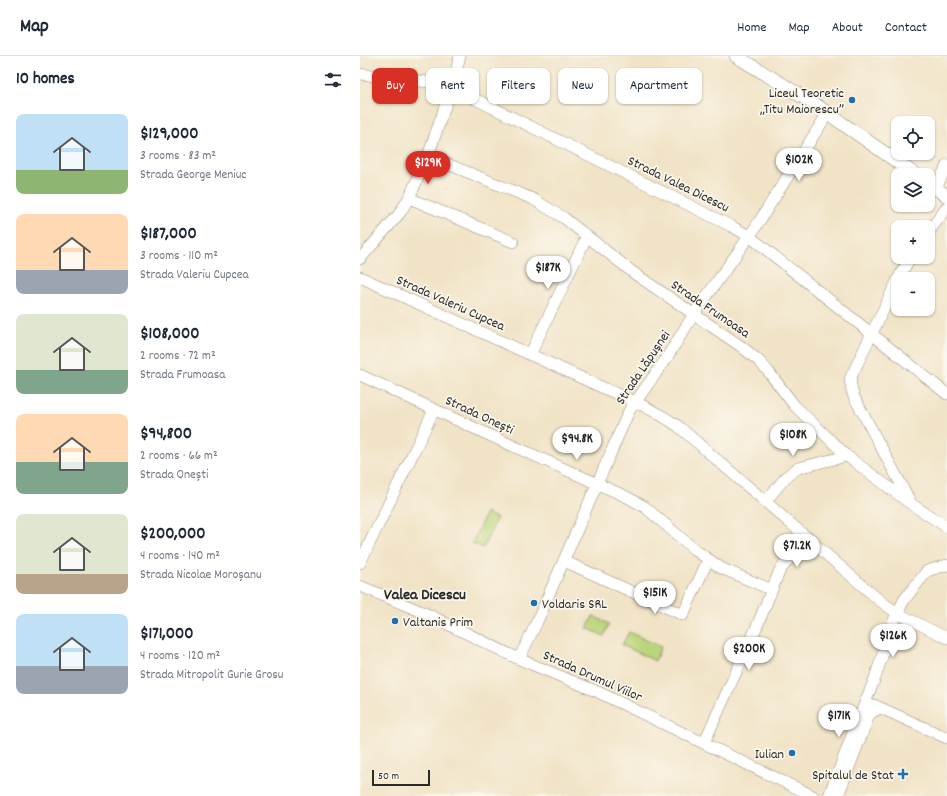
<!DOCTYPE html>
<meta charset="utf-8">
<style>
:root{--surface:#fff;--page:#f6f6f7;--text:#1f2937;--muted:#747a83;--line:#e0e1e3;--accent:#d93025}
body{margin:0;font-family:Dekko,sans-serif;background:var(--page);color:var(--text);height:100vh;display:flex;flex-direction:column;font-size:15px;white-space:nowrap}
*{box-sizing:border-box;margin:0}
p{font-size:13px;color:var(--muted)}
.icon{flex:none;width:22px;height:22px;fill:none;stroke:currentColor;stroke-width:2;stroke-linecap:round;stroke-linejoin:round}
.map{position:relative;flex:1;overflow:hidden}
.panel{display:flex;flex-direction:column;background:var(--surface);width:360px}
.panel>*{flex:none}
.top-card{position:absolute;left:12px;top:12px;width:380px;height:36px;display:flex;gap:8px}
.tools{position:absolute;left:531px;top:60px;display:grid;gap:8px}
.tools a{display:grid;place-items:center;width:44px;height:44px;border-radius:8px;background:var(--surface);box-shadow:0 1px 3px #0004;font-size:20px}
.scale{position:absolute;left:12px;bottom:10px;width:58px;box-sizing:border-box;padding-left:4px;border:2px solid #2b2b2b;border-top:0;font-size:11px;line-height:14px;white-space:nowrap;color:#2b2b2b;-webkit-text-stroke:3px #fbf7ec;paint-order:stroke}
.price{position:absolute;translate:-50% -34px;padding:0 9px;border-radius:14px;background:#fff;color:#222;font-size:13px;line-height:26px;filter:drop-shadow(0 1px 2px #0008)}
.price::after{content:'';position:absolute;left:50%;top:24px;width:12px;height:9px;margin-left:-6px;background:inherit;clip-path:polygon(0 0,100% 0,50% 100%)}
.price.current{background:var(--accent);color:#fff}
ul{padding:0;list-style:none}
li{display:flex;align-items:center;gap:12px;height:100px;padding:0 16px}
li span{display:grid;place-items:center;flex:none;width:112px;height:80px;border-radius:8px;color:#555}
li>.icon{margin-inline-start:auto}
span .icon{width:48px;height:48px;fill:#fffc;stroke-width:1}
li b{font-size:17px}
h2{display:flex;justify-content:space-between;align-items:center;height:48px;padding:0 16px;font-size:17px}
.pill{padding:0 14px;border-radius:8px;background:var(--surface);box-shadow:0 1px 3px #0004;font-size:14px;line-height:36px}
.pill.current{background:var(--accent);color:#fff}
header{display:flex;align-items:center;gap:24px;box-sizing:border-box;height:56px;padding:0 20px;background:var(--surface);border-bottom:1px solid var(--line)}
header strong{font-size:19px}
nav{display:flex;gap:22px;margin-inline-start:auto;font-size:14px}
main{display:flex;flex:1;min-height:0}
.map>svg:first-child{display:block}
.green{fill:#bbd57a;stroke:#738052}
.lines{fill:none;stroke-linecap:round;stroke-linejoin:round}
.minor-casing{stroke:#8e8778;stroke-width:12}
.major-casing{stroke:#8e8778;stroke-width:14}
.minor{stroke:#fff;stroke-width:11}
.major{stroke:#fff;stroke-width:13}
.poi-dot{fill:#1f6fb2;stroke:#fbf7ec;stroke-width:1.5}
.labels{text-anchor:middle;stroke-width:3.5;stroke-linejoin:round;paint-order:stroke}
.poi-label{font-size:14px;fill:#2b2b2b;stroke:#fbf7ec;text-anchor:end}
.street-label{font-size:14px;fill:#2b2b2b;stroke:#fbf7ec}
.quarter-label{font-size:16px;font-weight:bold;fill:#2b2b2b;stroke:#fbf7ec}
</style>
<header>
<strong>Map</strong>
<nav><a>Home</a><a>Map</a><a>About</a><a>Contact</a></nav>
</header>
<main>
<section class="panel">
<h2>10 homes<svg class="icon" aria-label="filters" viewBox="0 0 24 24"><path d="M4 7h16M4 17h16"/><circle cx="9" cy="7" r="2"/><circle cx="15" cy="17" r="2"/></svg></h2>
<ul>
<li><span style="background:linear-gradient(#bfe0f5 70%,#8fb573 0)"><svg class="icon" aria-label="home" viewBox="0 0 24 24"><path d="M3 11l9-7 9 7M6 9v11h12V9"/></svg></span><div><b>$129,000</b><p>3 rooms · 83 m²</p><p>Strada George Meniuc</p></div></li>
<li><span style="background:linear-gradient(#ffd9b3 70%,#9aa5b1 0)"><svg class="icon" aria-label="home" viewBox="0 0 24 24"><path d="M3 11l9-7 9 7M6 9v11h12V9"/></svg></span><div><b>$187,000</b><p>3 rooms · 110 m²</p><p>Strada Valeriu Cupcea</p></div></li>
<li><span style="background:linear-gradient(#dfe7d0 70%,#7fa58c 0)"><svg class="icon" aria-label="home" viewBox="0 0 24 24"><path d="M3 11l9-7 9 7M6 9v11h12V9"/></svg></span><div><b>$108,000</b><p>2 rooms · 72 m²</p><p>Strada Frumoasa</p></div></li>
<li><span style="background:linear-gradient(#ffd9b3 60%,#7fa58c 0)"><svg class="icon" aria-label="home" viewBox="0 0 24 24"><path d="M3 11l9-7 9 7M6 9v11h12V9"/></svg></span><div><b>$94,800</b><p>2 rooms · 66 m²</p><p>Strada Onești</p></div></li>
<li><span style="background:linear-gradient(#dfe7d0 75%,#b9a48a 0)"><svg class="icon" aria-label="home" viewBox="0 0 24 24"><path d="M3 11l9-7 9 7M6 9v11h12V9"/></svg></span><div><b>$200,000</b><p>4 rooms · 140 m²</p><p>Strada Nicolae Moroșanu</p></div></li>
<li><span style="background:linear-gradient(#bfe0f5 65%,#9aa5b1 0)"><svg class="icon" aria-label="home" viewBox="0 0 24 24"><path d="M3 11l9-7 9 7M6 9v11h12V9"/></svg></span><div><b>$171,000</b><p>4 rooms · 120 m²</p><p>Strada Mitropolit Gurie Grosu</p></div></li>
</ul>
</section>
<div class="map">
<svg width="587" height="740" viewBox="0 0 587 740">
<rect width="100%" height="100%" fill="#fbf7ec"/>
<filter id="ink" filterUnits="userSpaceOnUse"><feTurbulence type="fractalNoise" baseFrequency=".025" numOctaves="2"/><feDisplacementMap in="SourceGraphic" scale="8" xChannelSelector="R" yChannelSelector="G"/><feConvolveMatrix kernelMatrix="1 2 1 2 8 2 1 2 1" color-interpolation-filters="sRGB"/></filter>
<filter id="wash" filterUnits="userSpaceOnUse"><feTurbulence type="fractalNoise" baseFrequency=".012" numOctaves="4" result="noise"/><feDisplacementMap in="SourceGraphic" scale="16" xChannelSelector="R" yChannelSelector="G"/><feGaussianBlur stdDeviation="0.9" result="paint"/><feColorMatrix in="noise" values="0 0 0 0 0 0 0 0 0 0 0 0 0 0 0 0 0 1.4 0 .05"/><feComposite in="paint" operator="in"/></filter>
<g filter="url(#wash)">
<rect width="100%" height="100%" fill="#f1e3c6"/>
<path class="green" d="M 126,457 L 137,462 L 123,492 L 112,487 Z
M 233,560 L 249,568 L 244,580 L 227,572 Z
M 269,576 L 301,591 L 295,605 L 262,589 Z"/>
</g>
<g filter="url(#ink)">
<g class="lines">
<g class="minor-casing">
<path id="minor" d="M 0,18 L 85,28 L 92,30 L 101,36 L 371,170 L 389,180 L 403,191 L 587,338
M 68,100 L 173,143 L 204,162 L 275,218 L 382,291 L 399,305 L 408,315 L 434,349 L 487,400 L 551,448 L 587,471
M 576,133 L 587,109
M 49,142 L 153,186
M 568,177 L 587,151
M 0,203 L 39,158 L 49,142 L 68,100 L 92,30 L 100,0
M 0,221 L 248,334 C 273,344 296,355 318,370 L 519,544 L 537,557 L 587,582
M 170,299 L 227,180
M 0,319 L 142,385 L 267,441 L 285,451 L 335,494 L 361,512 L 412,534
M 550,445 L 494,341 L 492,335 L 490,323 L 540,219 L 551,201
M 405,446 L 426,421 L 438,412 L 487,400
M 204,505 L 323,559 L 348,504
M 0,507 L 74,354
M 0,530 L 67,558 L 159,603 L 238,636 L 453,740
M 159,603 L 176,568 L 269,355 L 304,306 L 334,258 L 395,172 L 468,57
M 514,649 L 587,682
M 500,659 L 515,622 L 534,564 L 544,544 L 567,515 L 587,509
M 344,687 L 397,570 L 420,514 L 447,481
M 469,740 L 498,664 C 502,656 506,652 515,650
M 478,740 L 508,662 L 511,657 L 520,652"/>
</g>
<g class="major-casing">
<path id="major" d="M 376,0 L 456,49 L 556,119
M 568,127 L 587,140"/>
</g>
<use href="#minor" class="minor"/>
<use href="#major" class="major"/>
</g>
</g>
<g class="poi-dot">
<circle cx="492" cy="44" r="4"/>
<circle cx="174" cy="547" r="4"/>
<circle cx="35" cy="565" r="4"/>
<circle cx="432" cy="697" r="4"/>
<path d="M541 712h4v4h4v4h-4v4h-4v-4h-4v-4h4z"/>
</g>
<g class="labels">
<g class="poi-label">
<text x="484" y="41">Liceul Teoretic<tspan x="484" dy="16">„Titu Maiorescu”</tspan></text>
<text x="182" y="552" text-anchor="start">Voldaris SRL</text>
<text x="43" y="570" text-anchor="start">Valtanis Prim</text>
<text x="424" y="702">Iulian</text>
<text x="534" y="723">Spitalul de Stat</text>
</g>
<g class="street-label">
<text transform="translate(319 127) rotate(26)" y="5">Strada Valea Dicescu</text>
<text transform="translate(91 246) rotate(24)" y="5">Strada Valeriu Cupcea</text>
<text transform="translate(351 252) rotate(34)" y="5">Strada Frumoasa</text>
<text transform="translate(282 311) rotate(-56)" y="5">Strada Lăpușnei</text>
<text transform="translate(120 358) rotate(25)" y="5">Strada Onești</text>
<text transform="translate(233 619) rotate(24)" y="5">Strada Drumul Viilor</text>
</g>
<g class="quarter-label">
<text x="65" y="543">Valea Dicescu</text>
</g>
</g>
</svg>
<div class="tools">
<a><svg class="icon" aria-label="locate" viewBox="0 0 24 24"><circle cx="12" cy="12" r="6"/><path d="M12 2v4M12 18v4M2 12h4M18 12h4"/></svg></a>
<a><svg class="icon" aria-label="layers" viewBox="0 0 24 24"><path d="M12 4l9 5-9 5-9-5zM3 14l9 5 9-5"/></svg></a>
<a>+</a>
<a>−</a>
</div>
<div class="scale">50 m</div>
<b class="price" style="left:439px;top:126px">$102K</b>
<b class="price current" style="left:68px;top:129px">$129K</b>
<b class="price" style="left:188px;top:234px">$187K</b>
<b class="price" style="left:433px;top:401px">$108K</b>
<b class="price" style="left:217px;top:405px">$94.8K</b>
<b class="price" style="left:437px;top:512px">$71.2K</b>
<b class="price" style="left:295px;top:559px">$151K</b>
<b class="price" style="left:533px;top:602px">$126K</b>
<b class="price" style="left:389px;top:615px">$200K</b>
<b class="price" style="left:479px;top:682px">$171K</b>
<div class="top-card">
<a class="pill current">Buy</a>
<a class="pill">Rent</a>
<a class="pill">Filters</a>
<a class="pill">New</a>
<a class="pill">Apartment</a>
</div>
</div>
</main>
